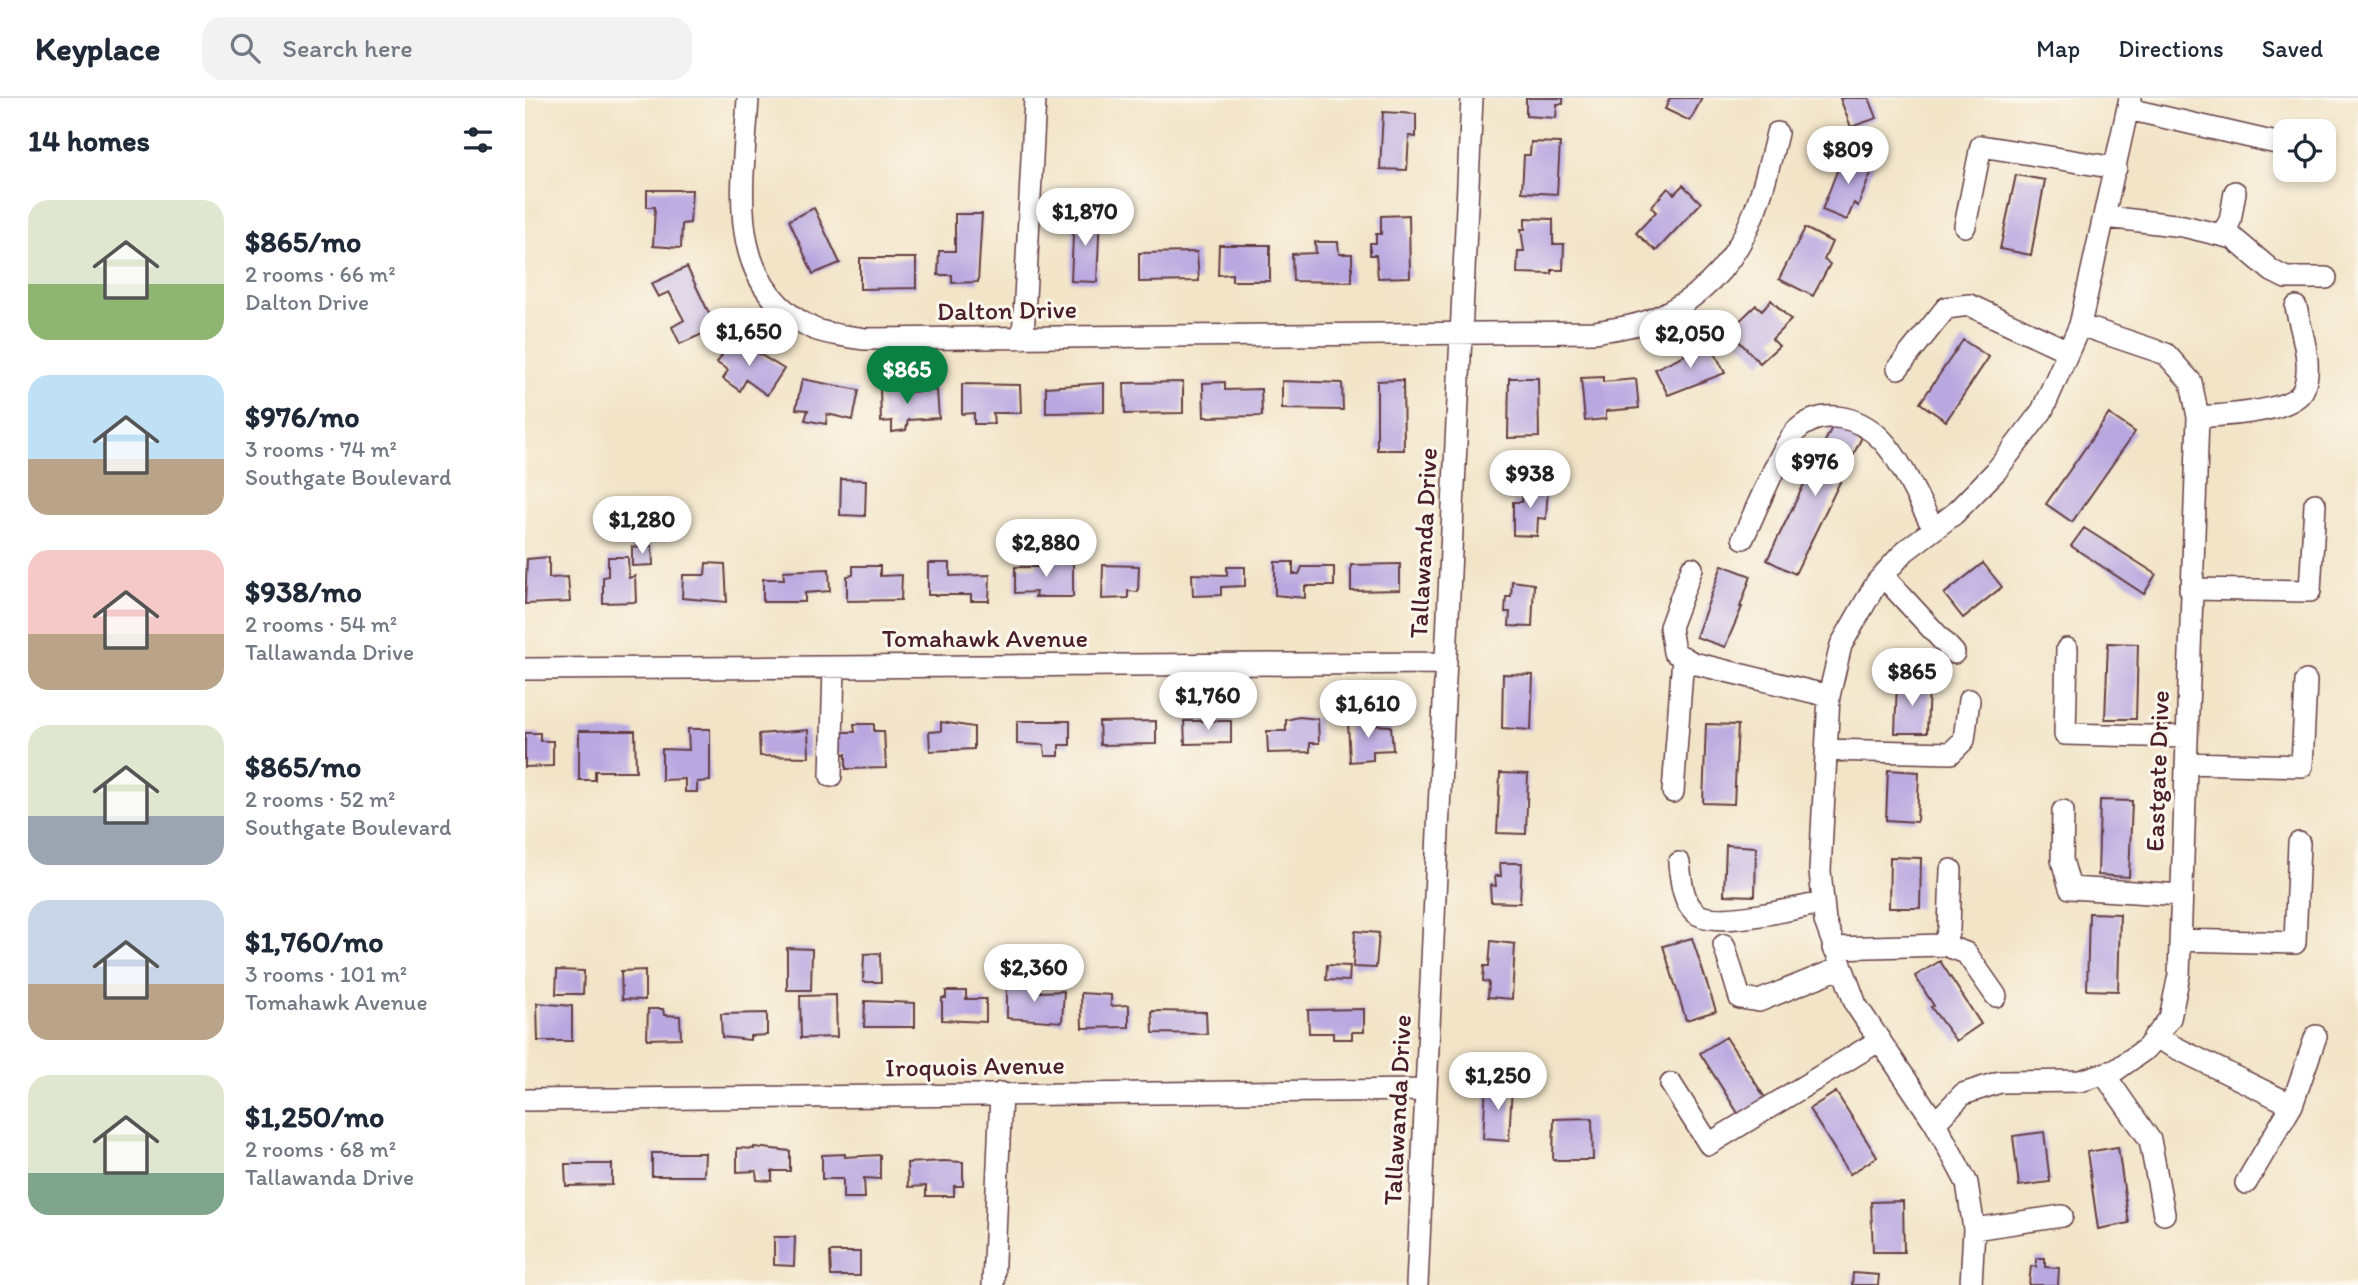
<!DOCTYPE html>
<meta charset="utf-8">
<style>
:root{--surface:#fff;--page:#f2f2f3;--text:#1f2937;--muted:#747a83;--line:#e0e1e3;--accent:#0b8043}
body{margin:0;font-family:Itim,sans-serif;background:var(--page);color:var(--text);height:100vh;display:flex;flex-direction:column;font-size:26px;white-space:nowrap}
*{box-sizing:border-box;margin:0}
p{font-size:23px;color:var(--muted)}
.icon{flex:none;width:38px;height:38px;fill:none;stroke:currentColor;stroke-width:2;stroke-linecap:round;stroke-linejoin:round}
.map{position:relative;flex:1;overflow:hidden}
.details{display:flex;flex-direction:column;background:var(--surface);width:525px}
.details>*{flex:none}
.tools{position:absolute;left:1748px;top:21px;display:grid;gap:14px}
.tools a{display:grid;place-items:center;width:63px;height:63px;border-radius:14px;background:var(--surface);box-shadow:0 4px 10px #0003;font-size:35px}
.price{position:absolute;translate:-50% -60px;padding:0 16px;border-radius:24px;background:#fff;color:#222;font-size:23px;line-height:46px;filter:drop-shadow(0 2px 4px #0008)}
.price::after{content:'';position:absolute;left:50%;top:42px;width:21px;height:16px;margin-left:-10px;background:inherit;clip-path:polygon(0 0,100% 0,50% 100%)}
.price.on{background:var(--accent);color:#fff}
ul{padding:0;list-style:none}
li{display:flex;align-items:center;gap:21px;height:175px;padding:0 28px}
li span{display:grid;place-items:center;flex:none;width:196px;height:140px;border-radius:21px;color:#555}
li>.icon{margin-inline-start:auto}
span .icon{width:84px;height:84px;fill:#fffc;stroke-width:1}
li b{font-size:30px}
h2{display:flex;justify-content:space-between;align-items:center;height:84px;padding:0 28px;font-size:30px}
header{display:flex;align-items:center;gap:42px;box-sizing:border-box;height:98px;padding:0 35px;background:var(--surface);border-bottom:2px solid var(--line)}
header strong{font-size:33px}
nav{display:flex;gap:38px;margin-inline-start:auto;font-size:24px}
.search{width:490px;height:63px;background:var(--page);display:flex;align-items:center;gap:18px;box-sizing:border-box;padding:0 24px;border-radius:21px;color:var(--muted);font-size:26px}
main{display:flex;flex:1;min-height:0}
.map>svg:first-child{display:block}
.building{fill:#b9a8e0}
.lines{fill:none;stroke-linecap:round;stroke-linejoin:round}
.minor-casing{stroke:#633d42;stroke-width:24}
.minor{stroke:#fff;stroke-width:21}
.labels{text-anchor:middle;stroke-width:6;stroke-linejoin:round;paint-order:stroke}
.street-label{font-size:26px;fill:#4a1f2b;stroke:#fbf7ec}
</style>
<header>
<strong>Keyplace</strong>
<div class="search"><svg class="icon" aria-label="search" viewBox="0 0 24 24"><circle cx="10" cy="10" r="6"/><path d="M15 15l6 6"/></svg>Search here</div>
<nav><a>Map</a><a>Directions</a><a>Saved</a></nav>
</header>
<main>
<section class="details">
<h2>14 homes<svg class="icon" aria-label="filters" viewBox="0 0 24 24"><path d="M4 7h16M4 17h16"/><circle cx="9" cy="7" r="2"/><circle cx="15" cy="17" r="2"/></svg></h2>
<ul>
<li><span style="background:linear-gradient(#dfe7d0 60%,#8fb573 0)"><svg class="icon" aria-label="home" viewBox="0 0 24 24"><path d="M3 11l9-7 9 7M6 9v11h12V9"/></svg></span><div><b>$865/mo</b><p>2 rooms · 66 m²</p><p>Dalton Drive</p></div></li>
<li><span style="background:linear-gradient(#bfe0f5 60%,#b9a48a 0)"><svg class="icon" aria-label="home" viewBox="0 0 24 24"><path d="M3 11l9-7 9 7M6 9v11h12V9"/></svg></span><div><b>$976/mo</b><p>3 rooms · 74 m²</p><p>Southgate Boulevard</p></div></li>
<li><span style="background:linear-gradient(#f6c9c9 60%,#b9a48a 0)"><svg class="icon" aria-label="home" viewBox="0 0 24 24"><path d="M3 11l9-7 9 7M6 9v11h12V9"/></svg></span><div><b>$938/mo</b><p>2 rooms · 54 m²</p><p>Tallawanda Drive</p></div></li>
<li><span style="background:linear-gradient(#dfe7d0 65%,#9aa5b1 0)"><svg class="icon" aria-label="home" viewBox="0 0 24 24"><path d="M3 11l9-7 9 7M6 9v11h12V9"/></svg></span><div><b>$865/mo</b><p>2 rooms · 52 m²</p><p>Southgate Boulevard</p></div></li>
<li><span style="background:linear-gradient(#c9d6e8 60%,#b9a48a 0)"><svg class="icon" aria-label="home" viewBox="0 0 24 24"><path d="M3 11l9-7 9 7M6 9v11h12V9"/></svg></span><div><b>$1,760/mo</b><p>3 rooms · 101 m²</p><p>Tomahawk Avenue</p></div></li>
<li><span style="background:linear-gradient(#dfe7d0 70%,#7fa58c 0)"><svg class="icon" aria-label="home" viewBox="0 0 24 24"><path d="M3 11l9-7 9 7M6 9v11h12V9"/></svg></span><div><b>$1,250/mo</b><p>2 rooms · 68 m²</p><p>Tallawanda Drive</p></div></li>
</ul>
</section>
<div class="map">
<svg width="1833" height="1187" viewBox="0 0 1833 1187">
<rect width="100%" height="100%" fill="#fbf7ec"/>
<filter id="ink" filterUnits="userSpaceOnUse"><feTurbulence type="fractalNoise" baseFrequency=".0143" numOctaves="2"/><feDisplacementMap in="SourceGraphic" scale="14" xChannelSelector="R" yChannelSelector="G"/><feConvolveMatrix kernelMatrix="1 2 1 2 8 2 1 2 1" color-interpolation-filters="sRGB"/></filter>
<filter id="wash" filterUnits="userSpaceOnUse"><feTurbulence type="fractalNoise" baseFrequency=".00686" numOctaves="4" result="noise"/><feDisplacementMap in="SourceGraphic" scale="28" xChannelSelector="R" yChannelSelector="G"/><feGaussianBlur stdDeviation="1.57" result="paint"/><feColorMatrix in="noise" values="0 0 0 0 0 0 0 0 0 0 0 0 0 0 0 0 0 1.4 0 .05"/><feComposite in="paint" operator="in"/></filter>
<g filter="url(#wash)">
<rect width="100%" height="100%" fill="#f2e4c7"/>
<g id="blocks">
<path class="building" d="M 1001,0 L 1038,0 L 1038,6 L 1032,6 L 1031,20 L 1001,18 Z
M 1145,0 L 1177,0 L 1165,23 L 1140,11 Z
M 1315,0 L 1344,0 L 1352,20 L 1326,29 Z
M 858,14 L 891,16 L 891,39 L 884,38 L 882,72 L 855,71 Z
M 1006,44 L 1035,45 L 1032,96 L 997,94 L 999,57 L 1005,57 Z
M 1319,55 L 1349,67 L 1333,108 L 1329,105 L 1322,122 L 1297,112 Z
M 1491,77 L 1520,82 L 1506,157 L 1475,151 Z
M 1158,87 L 1176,105 L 1131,153 L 1111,135 L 1131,114 L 1126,109 L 1143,90 L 1149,96 Z
M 122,92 L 167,92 L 165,125 L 157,126 L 156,150 L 128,148 L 130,109 L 122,109 Z
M 289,110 L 315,165 L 288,176 L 264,122 Z
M 549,115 L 575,116 L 572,184 L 546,183 Z
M 430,116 L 457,116 L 453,184 L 427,185 L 427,177 L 413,177 L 414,153 L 430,153 Z
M 884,117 L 885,179 L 853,180 L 851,157 L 845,157 L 845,145 L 851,145 L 851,136 L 856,136 L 856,118 Z
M 1000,120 L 1028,121 L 1028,146 L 1039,146 L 1038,172 L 1027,172 L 1027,176 L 992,175 L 993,153 L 999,153 L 996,131 L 1000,131 Z
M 1280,130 L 1307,144 L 1299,162 L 1305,166 L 1288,198 L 1254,181 Z
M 790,144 L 813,144 L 814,156 L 827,156 L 827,184 L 768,183 L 767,156 L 791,155 Z
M 694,147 L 745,147 L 745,183 L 707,183 L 707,176 L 693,177 Z
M 672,154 L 674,183 L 614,184 L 614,155 Z
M 335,160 L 391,160 L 391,190 L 335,191 Z
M 162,169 L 191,230 L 155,246 L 147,229 L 159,222 L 144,194 L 133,199 L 126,186 Z
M 1246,202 L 1266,222 L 1247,241 L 1254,248 L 1235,265 L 1204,233 L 1231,207 L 1237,212 Z
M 208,240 L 259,271 L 242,297 L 221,282 L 215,293 L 198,281 L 203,272 L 192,265 Z
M 1438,242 L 1464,259 L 1421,323 L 1395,305 Z
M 1185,245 L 1200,275 L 1143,297 L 1130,271 Z
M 1078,279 L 1078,284 L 1111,281 L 1114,310 L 1081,313 L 1081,321 L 1060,323 L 1056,280 Z
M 984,280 L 1013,280 L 1014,339 L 983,340 Z
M 277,281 L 334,292 L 328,322 L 302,316 L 301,326 L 280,322 L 283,312 L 271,311 Z
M 878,282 L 879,352 L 852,352 L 852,283 Z
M 757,283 L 817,285 L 818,312 L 757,311 Z
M 658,284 L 658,315 L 600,316 L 599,285 Z
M 700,284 L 700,292 L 736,291 L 737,318 L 679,319 L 678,285 Z
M 579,285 L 579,314 L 521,315 L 521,289 Z
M 437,286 L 495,287 L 496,315 L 468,315 L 469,326 L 449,326 L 449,315 L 437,316 Z
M 383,288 L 383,294 L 412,292 L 414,320 L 383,322 L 381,332 L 367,334 L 367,323 L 356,324 L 355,289 Z
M 1584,316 L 1610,334 L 1547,424 L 1521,406 Z
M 1309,325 L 1337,339 L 1270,476 L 1242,462 Z
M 316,381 L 341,382 L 340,418 L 315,417 Z
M 998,387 L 1023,388 L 1021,421 L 1013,420 L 1012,438 L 988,437 L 988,404 L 997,404 Z
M 1559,430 L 1631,476 L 1619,496 L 1546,448 Z
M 127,448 L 128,467 L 107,468 L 107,449 Z
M 24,459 L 24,480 L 43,479 L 45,504 L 0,506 L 2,461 Z
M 83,459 L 103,459 L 104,480 L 110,478 L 111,504 L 78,505 L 78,479 L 83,478 Z
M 512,462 L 548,463 L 548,499 L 510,499 L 511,494 L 490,495 L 490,469 L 512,469 Z
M 750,464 L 768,464 L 768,476 L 774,476 L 777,469 L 809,469 L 809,488 L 780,488 L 780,500 L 750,497 Z
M 181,465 L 200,466 L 202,504 L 157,500 L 158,477 L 180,477 Z
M 403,465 L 425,465 L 425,478 L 465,477 L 464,503 L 446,503 L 446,497 L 403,497 Z
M 1458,465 L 1477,489 L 1438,520 L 1419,496 Z
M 875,466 L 875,492 L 826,493 L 826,467 Z
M 578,467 L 614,468 L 613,494 L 603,493 L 603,500 L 577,501 Z
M 1197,467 L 1226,478 L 1215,509 L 1217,509 L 1200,549 L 1171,539 Z
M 328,468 L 355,468 L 355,478 L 377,477 L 376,502 L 322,503 L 322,478 L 328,477 Z
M 702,469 L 720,469 L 720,488 L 696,489 L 696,497 L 668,498 L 667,476 L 702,477 Z
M 304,471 L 305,493 L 280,495 L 280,504 L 238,504 L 238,481 L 259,481 L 258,473 Z
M 987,483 L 1009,486 L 1007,529 L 984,528 L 985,514 L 980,514 L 981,499 L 986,499 Z
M 1583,545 L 1613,546 L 1611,621 L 1580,621 Z
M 978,576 L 1008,577 L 1006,632 L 977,630 Z
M 1372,584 L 1404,587 L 1402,635 L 1370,635 Z
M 774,619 L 793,621 L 794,645 L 785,645 L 785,654 L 743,655 L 742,633 L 761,633 L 761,622 Z
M 844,622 L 844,627 L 866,628 L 868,652 L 848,653 L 848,662 L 825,664 L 823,624 Z
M 492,623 L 545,623 L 545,647 L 534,647 L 534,658 L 520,658 L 519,647 L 492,646 Z
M 631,623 L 631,646 L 575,647 L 574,624 Z
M 659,623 L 706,623 L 706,645 L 660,646 Z
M 416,624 L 449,629 L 449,651 L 405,653 L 404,634 L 416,633 Z
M 329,626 L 349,626 L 349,633 L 359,633 L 361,670 L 321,671 L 321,656 L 309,656 L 309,634 L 330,634 Z
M 1181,626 L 1213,627 L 1209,706 L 1178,705 Z
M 163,631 L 185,631 L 185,683 L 172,684 L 172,694 L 160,694 L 160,681 L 137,682 L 137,651 L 164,652 Z
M 283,632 L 284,659 L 235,658 L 234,636 Z
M 54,633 L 110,633 L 111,673 L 70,673 L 70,682 L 54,682 Z
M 0,635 L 15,635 L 15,643 L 28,643 L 28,668 L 0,669 Z
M 1363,672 L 1394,674 L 1392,724 L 1361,722 Z
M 975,675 L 1003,676 L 1001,736 L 972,735 Z
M 1575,702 L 1607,703 L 1604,779 L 1573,777 Z
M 1201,747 L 1231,749 L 1230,798 L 1199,797 Z
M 1365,759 L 1396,760 L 1395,810 L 1364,810 Z
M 975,765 L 997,765 L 995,805 L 966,804 L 965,787 L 971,788 L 970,778 L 976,778 Z
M 1564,815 L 1595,816 L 1593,893 L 1562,892 Z
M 830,833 L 854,835 L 851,870 L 828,869 Z
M 1167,840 L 1191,913 L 1161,922 L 1138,848 Z
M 966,843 L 990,846 L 987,901 L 963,899 L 964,884 L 958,883 L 959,868 L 964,868 Z
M 262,850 L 287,851 L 286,892 L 262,892 Z
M 355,855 L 356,884 L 338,884 L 339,856 Z
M 1415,863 L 1456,926 L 1431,943 L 1406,909 L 1409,908 L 1390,878 Z
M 802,867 L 825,868 L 824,883 L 801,882 Z
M 32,872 L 59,873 L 58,896 L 31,896 Z
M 120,872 L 120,902 L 97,901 L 96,873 Z
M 502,887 L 515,891 L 515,894 L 539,893 L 537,924 L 482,920 L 482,888 Z
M 421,893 L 441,893 L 441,901 L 461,901 L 461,924 L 417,922 L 417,900 L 421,900 Z
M 556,895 L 586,897 L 586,908 L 604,907 L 604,929 L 557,930 Z
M 311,897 L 312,939 L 276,940 L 275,898 Z
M 340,903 L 390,905 L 390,929 L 339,929 Z
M 12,905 L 47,908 L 47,943 L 13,943 Z
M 123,911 L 138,911 L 139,917 L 155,918 L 156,940 L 122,941 Z
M 839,911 L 839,934 L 827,934 L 827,941 L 808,941 L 808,935 L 784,935 L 783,912 Z
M 627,913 L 681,914 L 682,936 L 628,935 Z
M 242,915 L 242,937 L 225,938 L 225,942 L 197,939 L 196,916 Z
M 1201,939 L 1242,1003 L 1216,1020 L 1175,955 Z
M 961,985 L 987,987 L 984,1043 L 958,1041 Z
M 1311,994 L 1352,1059 L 1325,1076 L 1284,1011 Z
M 1067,1020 L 1068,1062 L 1028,1062 L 1029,1021 Z
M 1519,1034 L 1525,1084 L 1494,1088 L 1488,1038 Z
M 229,1049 L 265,1053 L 265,1073 L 247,1073 L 247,1083 L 232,1082 L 231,1073 L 212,1074 L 212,1050 L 229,1051 Z
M 1593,1049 L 1604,1125 L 1573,1131 L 1562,1054 Z
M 127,1055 L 180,1055 L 179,1078 L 127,1078 Z
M 320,1056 L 320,1059 L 355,1057 L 355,1081 L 339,1080 L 340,1100 L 318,1100 L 318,1081 L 297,1081 L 297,1057 Z
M 418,1063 L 438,1064 L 438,1088 L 429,1088 L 429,1098 L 401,1098 L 401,1088 L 383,1089 L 382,1065 Z
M 40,1066 L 87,1066 L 87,1087 L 41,1088 Z
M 1378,1103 L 1379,1154 L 1348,1154 L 1346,1104 Z
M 249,1139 L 270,1139 L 269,1168 L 249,1167 Z
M 305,1154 L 335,1154 L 335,1178 L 306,1178 Z
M 1511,1160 L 1520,1160 L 1520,1169 L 1534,1170 L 1533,1187 L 1504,1187 L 1506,1168 L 1511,1169 Z
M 1328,1175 L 1354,1177 L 1353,1187 L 1327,1187 Z"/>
</g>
</g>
<g filter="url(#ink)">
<use href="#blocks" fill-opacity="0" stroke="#633d42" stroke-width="2"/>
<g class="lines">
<g class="minor-casing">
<path id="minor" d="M 223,0 C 219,83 196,185 287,230 C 302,237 323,238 339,241 L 1070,234 C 1087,231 1107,229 1123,223 C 1212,188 1232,120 1252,35
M 1603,11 L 1760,47
M 1581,119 L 1658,128 L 1708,140 L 1747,173 L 1761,180 L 1801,180
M 1440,128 L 1456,48 L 1591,70
M 1696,137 L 1705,123 L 1710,94
M 498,240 L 510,0
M 1373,270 L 1421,210 L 1444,207 L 1543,253
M 1673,319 C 1697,317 1770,315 1779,290 C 1788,265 1776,233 1771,209
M 1218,440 C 1228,419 1258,346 1271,333 C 1297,309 1334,318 1357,342 C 1378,364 1394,405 1409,431
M 1167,470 L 1145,529 L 1149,554 L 1168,565 L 1304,598
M 1358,478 L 1429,555
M 1665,491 L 1785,493 L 1790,406
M 1542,551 L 1540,636 L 1661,639
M 0,571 L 920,565
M 1301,652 L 1426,655 L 1439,642 L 1444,602
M 1661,665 L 1777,668 L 1781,583
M 306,678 L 309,569
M 1148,694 L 1158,559
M 1538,713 L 1537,762 L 1545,790 L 1657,797
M 1154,765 C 1156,781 1157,803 1171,815 C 1190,831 1273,809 1298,805
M 1656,842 L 1770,845 L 1774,745
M 1199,847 L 1215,900 L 1234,903 L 1315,870
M 1419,847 L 1424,831 L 1426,772
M 1308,850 L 1419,847 L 1441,855 L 1471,898
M 1629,939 L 1767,1007 L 1791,938
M 1579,976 L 1625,1042 L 1639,1116
M 1146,986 L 1184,1046 L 1355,942
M 0,1002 L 900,992
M 1410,1025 L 1438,996 L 1475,984 L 1555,983 L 1591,972 L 1622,950 L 1645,920 L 1654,877 L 1673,319 L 1666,284 L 1641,256 L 1555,227
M 1721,1085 L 1767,1007
M 1449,1131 L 1537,1118
M 468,1187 L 476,995
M 892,1187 L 947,0
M 1446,1187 L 1449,1131 L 1442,1085 L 1410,1025 L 1331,907 L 1300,823 L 1295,773 L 1304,598 L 1316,547 L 1352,484 L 1380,453 L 1429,416 L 1471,373 L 1517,313 L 1555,227 L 1605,0"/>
</g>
<use href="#minor" class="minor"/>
</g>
</g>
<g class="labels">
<g class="street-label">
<text transform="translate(482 212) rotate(-1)" y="9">Dalton Drive</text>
<text transform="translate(898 445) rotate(-87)" y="9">Tallawanda Drive</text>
<text x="460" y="549">Tomahawk Avenue</text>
<text transform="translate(1632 673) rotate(-88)" y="9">Eastgate Drive</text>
<text transform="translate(450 968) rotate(-1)" y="9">Iroquois Avenue</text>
<text transform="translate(872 1012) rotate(-87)" y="9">Tallawanda Drive</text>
</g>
</g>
</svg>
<div class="tools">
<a><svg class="icon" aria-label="locate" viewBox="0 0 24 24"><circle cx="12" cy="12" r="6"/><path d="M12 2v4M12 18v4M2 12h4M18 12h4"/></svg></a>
</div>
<b class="price" style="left:1323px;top:88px">$809</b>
<b class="price" style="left:560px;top:150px">$1,870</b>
<b class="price" style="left:224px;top:270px">$1,650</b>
<b class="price" style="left:1165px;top:272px">$2,050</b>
<b class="price on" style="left:382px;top:308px">$865</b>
<b class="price" style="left:1290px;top:400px">$976</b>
<b class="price" style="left:1005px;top:412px">$938</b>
<b class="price" style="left:117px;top:458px">$1,280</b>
<b class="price" style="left:521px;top:481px">$2,880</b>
<b class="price" style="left:1387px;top:610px">$865</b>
<b class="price" style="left:683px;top:634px">$1,760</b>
<b class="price" style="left:843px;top:642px">$1,610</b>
<b class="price" style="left:509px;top:906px">$2,360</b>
<b class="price" style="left:973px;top:1014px">$1,250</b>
</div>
</main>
